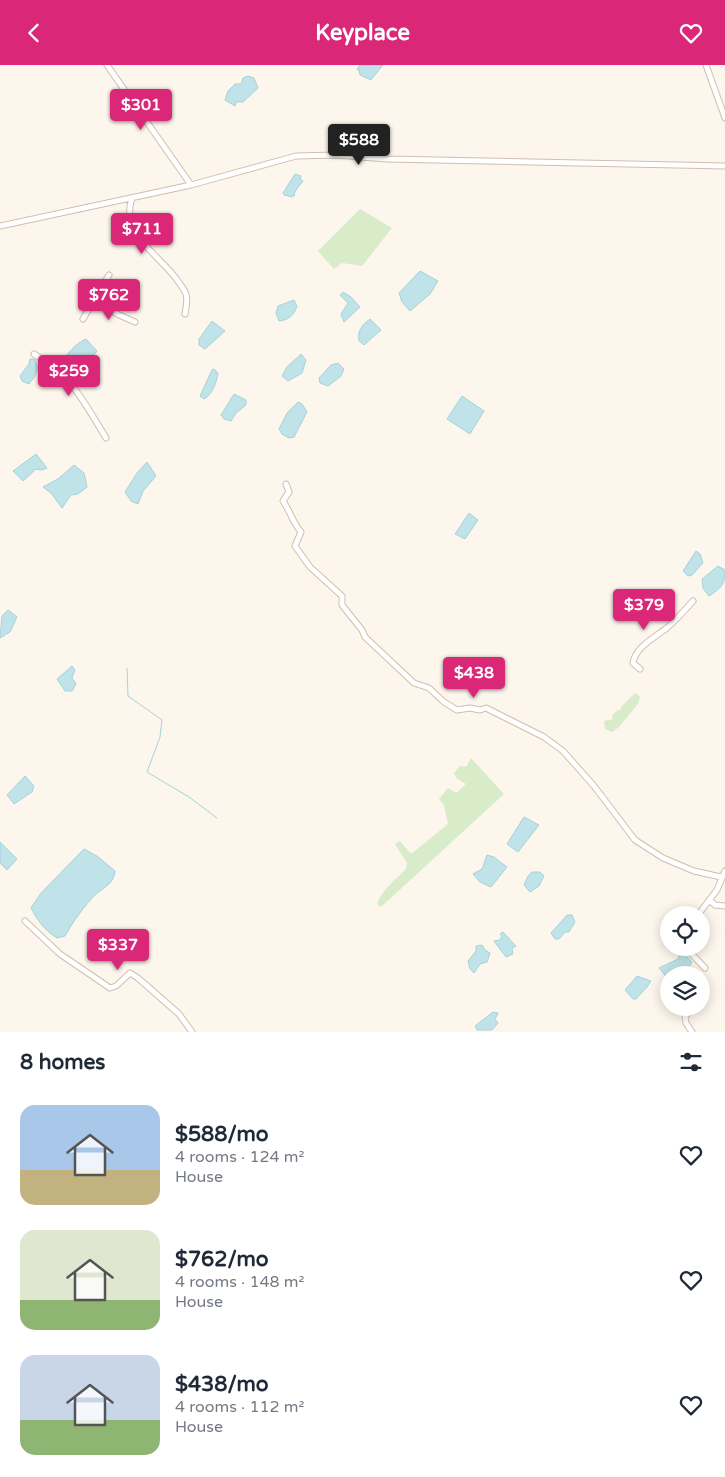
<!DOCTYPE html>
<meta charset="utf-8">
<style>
:root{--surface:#fff;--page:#f2f2f3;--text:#1f2937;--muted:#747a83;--accent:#db2777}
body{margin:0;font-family:"Varela Round",sans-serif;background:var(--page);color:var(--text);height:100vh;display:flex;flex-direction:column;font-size:19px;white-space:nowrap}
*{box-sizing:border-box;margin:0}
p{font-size:16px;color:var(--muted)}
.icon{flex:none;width:28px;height:28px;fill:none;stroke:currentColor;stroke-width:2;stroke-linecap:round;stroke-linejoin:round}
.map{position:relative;height:967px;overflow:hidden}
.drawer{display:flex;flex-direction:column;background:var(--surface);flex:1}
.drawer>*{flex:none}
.tools{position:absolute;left:660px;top:841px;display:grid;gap:10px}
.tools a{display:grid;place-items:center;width:50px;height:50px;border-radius:50%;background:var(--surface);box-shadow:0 2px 12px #0003;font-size:25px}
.price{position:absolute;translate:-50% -42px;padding:0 11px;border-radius:5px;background:var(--accent);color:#fff;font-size:16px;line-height:32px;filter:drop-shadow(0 1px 2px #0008)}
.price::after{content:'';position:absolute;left:50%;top:30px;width:15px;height:11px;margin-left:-8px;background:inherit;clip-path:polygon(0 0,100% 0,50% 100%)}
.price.current{background:#222;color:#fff}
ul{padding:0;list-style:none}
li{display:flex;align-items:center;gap:15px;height:125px;padding:0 20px}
li span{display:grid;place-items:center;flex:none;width:140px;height:100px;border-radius:15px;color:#555}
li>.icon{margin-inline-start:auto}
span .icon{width:60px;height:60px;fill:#fffc;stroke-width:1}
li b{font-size:21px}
h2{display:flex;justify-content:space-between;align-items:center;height:60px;padding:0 20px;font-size:21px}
header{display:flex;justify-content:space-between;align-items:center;height:65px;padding:0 20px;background:var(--accent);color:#fff;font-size:22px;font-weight:700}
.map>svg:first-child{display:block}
.green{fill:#d8ecc9}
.water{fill:#bfe3e8;stroke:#a5d3da}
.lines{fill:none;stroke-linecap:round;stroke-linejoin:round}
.stream{stroke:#a5d3da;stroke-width:1}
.minor-casing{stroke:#d1beb0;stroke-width:7}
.minor{stroke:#fff;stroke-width:5}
</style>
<header><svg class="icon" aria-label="back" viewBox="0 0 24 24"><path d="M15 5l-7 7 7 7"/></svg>Keyplace<svg class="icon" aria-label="heart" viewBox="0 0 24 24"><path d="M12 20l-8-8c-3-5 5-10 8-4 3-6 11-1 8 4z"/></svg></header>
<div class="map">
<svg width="725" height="967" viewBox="0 0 725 967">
<rect width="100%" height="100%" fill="#fdf6ec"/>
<path class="green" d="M 360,144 L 392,163 L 362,201 L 342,198 L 334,204 L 318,186 Z
M 635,628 L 640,631 L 638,639 L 618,663 L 612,667 L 605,664 L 604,656 L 613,654 L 612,650 L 618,645 L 620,646 L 621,642 Z
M 471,693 L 504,729 L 381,842 L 377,839 C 381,826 397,813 406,804 L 407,798 L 395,779 L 400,776 L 411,789 L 448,759 L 444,740 L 439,734 L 448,723 L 456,728 L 466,719 L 456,713 L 454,708 L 460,701 L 466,702 Z"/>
<path class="water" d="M 363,0 L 383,0 L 371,15 L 360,10 L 359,5 L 357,5 L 359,1 Z
M 248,11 L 254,13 L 258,23 L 243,37 L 236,37 L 235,41 L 225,35 L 228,26 L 235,19 L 241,19 L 243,13 Z
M 295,109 L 301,111 L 300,114 L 303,116 C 300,120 296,124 294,129 L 295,130 L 292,132 L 284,130 L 283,128 Z
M 420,206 L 438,216 L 430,229 L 410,246 L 402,237 L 399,228 Z
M 343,227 L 351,232 L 360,242 L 344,257 L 341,249 L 348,238 L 340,230 Z
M 294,235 L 297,241 C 294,250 289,255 279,256 L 276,248 L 278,241 Z
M 370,254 L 381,265 L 364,280 L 359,276 C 357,266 362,260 370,254 Z
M 212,256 L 225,266 L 205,284 L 199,280 L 199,274 Z
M 86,274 L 97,286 L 86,299 L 70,308 L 60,299 C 66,290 76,278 86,274 Z
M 301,289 L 306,295 L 302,308 L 288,316 L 282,311 L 287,302 Z
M 30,294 L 34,294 C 41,303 35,312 29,319 L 22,316 L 20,311 L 29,299 Z
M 338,298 L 344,304 L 341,311 L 328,321 L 320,318 L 319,313 L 331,300 Z
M 214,304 L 218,308 C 217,317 212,330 204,334 L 200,331 L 212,305 Z
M 234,329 L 246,335 L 246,340 L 236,348 L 231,356 L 224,354 L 221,350 Z
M 462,331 L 484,346 L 470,369 L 447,354 Z
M 298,337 L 302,339 L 307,347 L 294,372 L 289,373 L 282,369 L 279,364 L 287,348 Z
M 36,389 L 47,403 L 42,405 L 36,404 L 23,416 L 13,406 Z
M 147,397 L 156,411 L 143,426 L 138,439 L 131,436 L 125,427 L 137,408 Z
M 74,400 L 84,408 L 87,422 L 78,429 L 71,430 L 62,443 L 51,428 L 43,422 L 58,414 Z
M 469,448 L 478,455 L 465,474 L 455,469 Z
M 696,486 L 700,489 L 703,498 L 692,510 L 688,511 L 683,506 Z
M 718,501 L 725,505 C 725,520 721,523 709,531 L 703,523 L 702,514 Z
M 8,545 L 17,552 L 10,567 L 0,573 L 2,551 Z
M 72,601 L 75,605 L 72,613 L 76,619 L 72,626 L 65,626 L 57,614 Z
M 25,711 L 34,721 L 32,727 L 14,739 L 7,730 Z
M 524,752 L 539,760 L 518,787 L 507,779 Z
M 0,777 L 17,794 L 7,805 L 0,798 Z
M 84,784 L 97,791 L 115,806 C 114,819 104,822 96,829 C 84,841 73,857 65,871 L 57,873 C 44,865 38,856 31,843 L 41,828 Z
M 487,790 L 494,792 L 507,802 L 491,822 L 480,817 L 473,809 L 482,804 Z
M 532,807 L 540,807 L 544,811 L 539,821 L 530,827 L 524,820 L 528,811 Z
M 567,850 L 572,850 L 575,857 L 569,867 L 565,867 L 559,874 L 555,874 L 551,868 Z
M 503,867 L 516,881 L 512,883 L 513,889 L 506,892 L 494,876 L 500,875 L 502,871 L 500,869 Z
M 482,880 L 485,885 L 490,888 L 487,897 L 480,899 L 474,908 L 470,904 L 468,896 L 476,886 L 476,881 Z
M 684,889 L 692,897 L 689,902 L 685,902 L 684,908 L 669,910 L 669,915 L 659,903 L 678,894 L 679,891 Z
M 637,911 L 651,916 L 647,922 L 636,934 L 633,934 L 625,925 Z
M 493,947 L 498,948 L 495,954 L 498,958 L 492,965 L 477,965 L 475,961 Z"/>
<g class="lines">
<path class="stream" d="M 127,603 L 128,631 L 162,655 L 160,672 L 147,707 L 189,732 L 217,753"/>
<g class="minor-casing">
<path id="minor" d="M 107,0 L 191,120
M 706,0 L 725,53
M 132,133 C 119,171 162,190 180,219 C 182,222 185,226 186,229 C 188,235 186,243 185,249
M 0,161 L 191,120 L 296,91 L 335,90 L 387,94 L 725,101
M 96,234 L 117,249 L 135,257
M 83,254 L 109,210
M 34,289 C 73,313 83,335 106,373
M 286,419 L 289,427 L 283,436 C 290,446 293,458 301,467 L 295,481 L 310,502 L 342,531 L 342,540 L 362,565 L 365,572 L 414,618 L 429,623 L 444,637 L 457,645 L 470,643 L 480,645 L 486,643 L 544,672 L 563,686 L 594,721 L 635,775 L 663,793 L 694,806 L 721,812
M 640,604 L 633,598 C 635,582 657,571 668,562 C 677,554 685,545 693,536
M 709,835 L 715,840 L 725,841
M 698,850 L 717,825 L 725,806
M 25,856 L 60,889 L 110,923 L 116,921 L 130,908 L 138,913 L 179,949 L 192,967
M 685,882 L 705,903
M 692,967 L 686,958 L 685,952 L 693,942"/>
</g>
<use href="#minor" class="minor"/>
</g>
</svg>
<div class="tools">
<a><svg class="icon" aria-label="locate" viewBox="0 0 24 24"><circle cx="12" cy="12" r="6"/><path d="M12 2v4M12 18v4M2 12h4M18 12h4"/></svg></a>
<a><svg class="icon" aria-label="layers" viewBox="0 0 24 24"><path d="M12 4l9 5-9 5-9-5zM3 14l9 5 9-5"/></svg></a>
</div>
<b class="price" style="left:141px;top:66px">$301</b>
<b class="price current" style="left:359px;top:101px">$588</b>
<b class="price" style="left:142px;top:190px">$711</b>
<b class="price" style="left:109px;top:256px">$762</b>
<b class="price" style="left:69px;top:332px">$259</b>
<b class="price" style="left:644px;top:566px">$379</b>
<b class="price" style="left:474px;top:634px">$438</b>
<b class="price" style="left:118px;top:906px">$337</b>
</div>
<section class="drawer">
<h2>8 homes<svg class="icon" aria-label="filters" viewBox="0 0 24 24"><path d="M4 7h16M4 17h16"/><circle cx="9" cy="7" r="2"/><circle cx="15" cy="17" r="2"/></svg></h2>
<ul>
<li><span style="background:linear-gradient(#a9c7e8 65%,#c2b280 0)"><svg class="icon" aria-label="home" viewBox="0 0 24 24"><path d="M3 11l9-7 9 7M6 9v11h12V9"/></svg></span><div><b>$588/mo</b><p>4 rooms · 124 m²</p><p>House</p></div><svg class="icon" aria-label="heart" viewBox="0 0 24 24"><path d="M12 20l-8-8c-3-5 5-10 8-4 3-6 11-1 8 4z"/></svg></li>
<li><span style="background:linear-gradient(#dfe7d0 70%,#8fb573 0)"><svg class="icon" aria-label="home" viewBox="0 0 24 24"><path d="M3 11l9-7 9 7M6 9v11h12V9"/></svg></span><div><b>$762/mo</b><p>4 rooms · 148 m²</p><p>House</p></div><svg class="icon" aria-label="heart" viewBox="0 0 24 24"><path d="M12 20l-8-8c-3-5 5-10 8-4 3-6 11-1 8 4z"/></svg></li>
<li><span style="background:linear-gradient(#c9d6e8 65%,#8fb573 0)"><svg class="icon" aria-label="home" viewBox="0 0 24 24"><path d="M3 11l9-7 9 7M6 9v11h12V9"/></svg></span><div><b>$438/mo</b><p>4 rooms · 112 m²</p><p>House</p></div><svg class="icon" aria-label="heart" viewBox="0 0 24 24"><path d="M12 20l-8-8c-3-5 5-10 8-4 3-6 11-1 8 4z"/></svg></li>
</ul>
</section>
